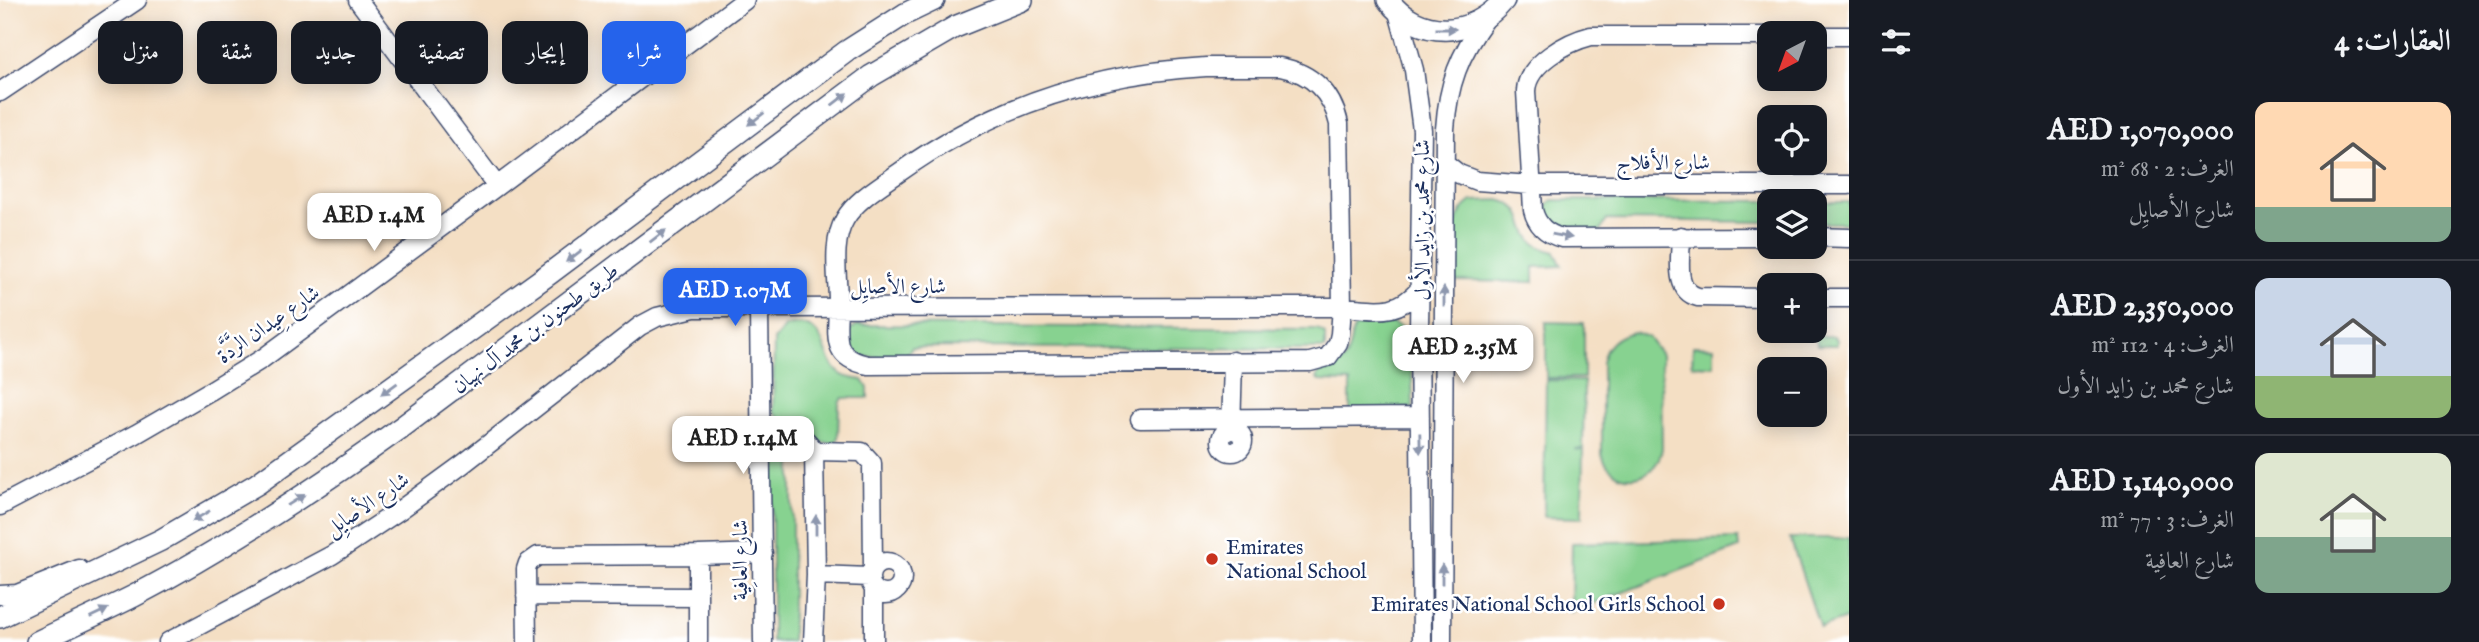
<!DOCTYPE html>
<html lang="ar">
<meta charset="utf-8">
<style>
:root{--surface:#171b24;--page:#242831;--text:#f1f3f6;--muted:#9ea1a6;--line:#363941;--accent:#2563eb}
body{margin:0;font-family:"IM FELL English",Amiri,serif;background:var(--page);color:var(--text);direction:rtl;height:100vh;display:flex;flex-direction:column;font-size:26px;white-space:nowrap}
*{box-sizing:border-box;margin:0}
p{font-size:23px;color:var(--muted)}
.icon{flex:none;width:38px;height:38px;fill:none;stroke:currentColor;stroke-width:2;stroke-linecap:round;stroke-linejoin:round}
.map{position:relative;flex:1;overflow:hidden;direction:ltr}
.drawer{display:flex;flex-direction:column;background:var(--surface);width:630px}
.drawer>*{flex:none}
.banner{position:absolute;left:21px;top:21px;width:665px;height:63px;direction:rtl;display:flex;gap:14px}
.needle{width:46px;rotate:221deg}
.buttons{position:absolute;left:1757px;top:21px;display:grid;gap:14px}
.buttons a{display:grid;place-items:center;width:70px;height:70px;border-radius:14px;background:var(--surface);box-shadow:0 4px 18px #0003;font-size:35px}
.price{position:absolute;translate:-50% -60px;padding:0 16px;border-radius:14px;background:#fff;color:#222;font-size:23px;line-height:46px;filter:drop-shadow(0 2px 4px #0008)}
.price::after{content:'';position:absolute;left:50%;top:42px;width:21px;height:16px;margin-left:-10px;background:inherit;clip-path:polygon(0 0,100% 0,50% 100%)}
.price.selected{background:var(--accent);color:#fff}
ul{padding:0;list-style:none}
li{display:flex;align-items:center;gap:21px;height:175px;padding:0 28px}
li+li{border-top:2px solid var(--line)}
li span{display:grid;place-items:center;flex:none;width:196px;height:140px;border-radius:14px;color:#555}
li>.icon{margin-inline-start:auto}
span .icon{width:84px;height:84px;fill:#fffc;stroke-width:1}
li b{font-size:30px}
h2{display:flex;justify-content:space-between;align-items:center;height:84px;padding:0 28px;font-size:30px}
.tag{padding:0 24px;border-radius:14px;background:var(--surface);box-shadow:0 4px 18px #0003;font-size:24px;line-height:63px}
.tag.selected{background:var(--accent);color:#fff}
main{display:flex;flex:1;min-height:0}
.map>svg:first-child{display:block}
.green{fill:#87d290;stroke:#518077;stroke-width:2}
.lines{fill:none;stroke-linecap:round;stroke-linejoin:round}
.minor-casing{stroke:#3c496d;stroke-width:21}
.major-casing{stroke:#3c496d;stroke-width:24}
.minor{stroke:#fff;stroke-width:18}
.major{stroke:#fff;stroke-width:21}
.oneway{fill:#8d97ae}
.poi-dot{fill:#c8321e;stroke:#fff;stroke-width:2.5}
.labels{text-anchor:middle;stroke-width:5;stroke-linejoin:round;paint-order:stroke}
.street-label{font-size:21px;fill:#1b2f5e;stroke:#fff}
.poi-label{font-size:21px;fill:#1b2f5e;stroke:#fff;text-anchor:start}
</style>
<main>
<section class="drawer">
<h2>العقارات: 4<svg class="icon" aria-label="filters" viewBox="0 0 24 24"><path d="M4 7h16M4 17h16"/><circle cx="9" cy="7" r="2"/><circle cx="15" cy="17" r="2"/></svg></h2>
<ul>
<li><span style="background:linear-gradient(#ffd9b3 75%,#7fa58c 0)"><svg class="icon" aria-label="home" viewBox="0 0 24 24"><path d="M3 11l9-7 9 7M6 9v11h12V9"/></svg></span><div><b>AED 1,070,000</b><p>الغرف: 2 · 68 m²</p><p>شارع الأصايِل</p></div></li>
<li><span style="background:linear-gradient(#c9d6e8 70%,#8fb573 0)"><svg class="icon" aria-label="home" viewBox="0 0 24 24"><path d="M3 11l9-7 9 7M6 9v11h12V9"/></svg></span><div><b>AED 2,350,000</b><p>الغرف: 4 · 112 m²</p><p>شارع محمد بن زايد الأول</p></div></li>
<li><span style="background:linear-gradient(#dfe7d0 60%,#7fa58c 0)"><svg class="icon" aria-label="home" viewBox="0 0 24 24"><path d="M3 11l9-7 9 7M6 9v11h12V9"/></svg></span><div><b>AED 1,140,000</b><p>الغرف: 3 · 77 m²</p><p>شارع العافِية</p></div></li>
</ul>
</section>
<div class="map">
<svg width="1849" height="642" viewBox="0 0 1849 642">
<rect width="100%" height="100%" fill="#fff"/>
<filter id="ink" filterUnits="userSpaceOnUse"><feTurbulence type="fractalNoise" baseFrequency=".0143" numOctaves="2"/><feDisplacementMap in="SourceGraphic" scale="14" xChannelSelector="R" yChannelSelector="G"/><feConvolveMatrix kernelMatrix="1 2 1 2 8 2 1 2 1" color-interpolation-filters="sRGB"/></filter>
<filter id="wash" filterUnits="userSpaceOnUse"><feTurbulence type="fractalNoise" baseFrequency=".00686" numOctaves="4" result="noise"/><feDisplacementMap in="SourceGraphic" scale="28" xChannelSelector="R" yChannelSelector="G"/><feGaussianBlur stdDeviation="1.57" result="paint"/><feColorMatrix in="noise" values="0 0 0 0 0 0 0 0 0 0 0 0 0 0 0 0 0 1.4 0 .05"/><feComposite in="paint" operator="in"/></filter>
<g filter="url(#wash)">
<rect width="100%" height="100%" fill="#f4dfc4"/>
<path class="green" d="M 1499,200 C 1538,209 1509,242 1555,252 L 1562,266 L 1534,267 L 1534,282 L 1455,281 C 1454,254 1446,218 1472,201 Z
M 1552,200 L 1769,201 L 1769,222 L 1607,220 L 1600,231 L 1561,232 L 1548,222 L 1547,206 Z
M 1815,202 L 1849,202 L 1849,223 L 1815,223 Z
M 1363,321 C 1383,321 1396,320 1411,335 L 1413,408 L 1350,412 L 1350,382 L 1320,381 L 1317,379 L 1319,373 C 1326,370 1339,367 1344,360 C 1354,347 1346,329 1363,321 Z
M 1546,322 L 1584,323 L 1584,378 L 1546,378 Z
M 799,324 C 829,327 821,360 841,374 C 848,379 855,378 863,380 L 868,388 L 868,398 L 843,398 L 839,402 L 838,438 L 835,443 L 819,442 L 807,428 L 783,422 L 773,411 L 774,340 L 786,326 Z
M 858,325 L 1317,329 L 1325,334 L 1325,349 L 912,347 L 905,357 L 859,357 L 848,346 L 849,330 Z
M 1635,332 L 1648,337 L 1661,355 L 1662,448 C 1658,482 1613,489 1602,455 L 1602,363 C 1605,344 1617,335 1635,332 Z
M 1816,336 L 1834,336 L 1837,340 L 1837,345 L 1817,345 Z
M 1693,346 L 1714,347 L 1714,366 L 1692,365 Z
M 1546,380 L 1584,381 L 1583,449 L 1574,449 L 1583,450 L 1582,518 L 1544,517 Z
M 780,449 L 792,450 L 792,642 L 772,642 L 772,460 Z
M 1790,538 L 1849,538 L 1849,618 L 1820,628 Z
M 1738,539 L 1739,548 L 1571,612 L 1572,543 Z"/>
</g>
<g filter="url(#ink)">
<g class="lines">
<g class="minor-casing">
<path id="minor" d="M 358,0 L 497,186
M 1398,12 L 1414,70 L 1422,130 L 1419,329 L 1422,642
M 1769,36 L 1591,36 C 1567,42 1527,64 1526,91 L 1533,210 C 1537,226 1547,234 1562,238 L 1769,237
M 1815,36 L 1849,36
M 1206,67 L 1280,67 C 1312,73 1332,93 1339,124 L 1342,307 L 1340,334 L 1338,343 L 1328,357 L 1310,362 L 868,365 C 832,358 837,338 838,308 C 839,281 830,244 845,219 C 856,200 880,186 897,174 C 989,108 1093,73 1206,67 Z
M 0,92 L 137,0
M 1445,163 L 1459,174 L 1477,181 L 1530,185 L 1849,185
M 1681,236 C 1681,257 1673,291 1698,297 L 1769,298
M 1815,237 L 1849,238
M 1815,298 L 1849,298
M 759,310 L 763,642
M 1140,419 L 1420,417
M 762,428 C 783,431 803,430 814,451 L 816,575 L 813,642
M1221 441a11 11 0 1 1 22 0a11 11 0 1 1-22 0Z
M 1231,430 L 1233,361
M 814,451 L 862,452 L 872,463 L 873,568
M 0,506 L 136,434 L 210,391 L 262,359 L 497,186 L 745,0
M870 578a16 16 0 1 1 32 0a16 16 0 1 1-32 0Z
M 816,575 L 870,577
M 0,595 L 17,594 L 79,569
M 526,596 L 698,597
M 168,642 L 332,555 L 400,510 L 463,464 L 640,326 L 657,317 L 694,308 L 1342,307 C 1376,309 1395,317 1420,289
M 527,642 L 526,569 L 528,563 L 538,556 L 698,555 L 763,553
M 698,642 L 698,555
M 874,642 L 874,589
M 1442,642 L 1445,129 C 1448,84 1459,55 1486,18"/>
</g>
<g class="major-casing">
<path id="major" d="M 1388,0 C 1418,40 1473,38 1504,0
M 0,617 L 161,540 L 257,484 L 549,274 L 847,51 L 905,14 L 934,0
M 37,642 C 69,627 102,612 134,596 C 228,547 317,488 402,427 L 871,76 L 955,27 L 1022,0"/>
</g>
<use href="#minor" class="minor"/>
<use href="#major" class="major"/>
</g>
<defs><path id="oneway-solid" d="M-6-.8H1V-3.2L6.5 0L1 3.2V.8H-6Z" transform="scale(1.75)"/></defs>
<g class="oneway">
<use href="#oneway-solid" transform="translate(1446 29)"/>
<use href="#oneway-solid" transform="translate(840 99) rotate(-37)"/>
<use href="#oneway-solid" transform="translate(756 119) rotate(143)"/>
<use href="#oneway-solid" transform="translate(658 236) rotate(-37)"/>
<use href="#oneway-solid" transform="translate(1562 236) rotate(10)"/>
<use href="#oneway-solid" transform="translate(574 256) rotate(143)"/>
<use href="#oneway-solid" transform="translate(1444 297) rotate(-90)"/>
<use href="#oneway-solid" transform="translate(389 389) rotate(144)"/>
<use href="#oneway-solid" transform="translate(1420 443) rotate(89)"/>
<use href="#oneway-solid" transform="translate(296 500) rotate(-32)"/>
<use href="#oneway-solid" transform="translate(201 516) rotate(149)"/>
<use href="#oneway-solid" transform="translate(816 525) rotate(-90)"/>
<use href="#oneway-solid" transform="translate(1442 574) rotate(-90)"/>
<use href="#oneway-solid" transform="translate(99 613) rotate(-26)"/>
</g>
</g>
<g class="poi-dot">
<circle cx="1212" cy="559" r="7"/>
<circle cx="1719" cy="604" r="7"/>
</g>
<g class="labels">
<g class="street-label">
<text x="1663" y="169">شارع الأفلاج</text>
<text transform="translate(1422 220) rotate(-90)" y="7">شارع محمد بن زايد الأول</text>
<text x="898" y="293">شارع الأصايِل</text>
<text transform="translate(268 324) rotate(-35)" y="7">شارع عِيدان الرَّدَّة</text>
<text transform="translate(535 328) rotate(-37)" y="7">طريق طحنون بن محمد آل نهيان</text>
<text transform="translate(367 504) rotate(-34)" y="7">شارع الأصايِل</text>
<text transform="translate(740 560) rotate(-90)" y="7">شارع العافِية</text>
</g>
<g class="poi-label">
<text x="1226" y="554">Emirates<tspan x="1226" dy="24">National School</tspan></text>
<text x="1705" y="611" text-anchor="end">Emirates National School Girls School</text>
</g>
</g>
</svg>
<div class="buttons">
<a><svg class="needle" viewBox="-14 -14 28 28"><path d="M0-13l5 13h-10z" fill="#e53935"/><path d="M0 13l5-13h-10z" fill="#9ea1a6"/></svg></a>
<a><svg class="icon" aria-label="locate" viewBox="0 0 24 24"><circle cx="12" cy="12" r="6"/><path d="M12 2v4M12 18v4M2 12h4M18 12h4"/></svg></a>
<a><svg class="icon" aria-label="layers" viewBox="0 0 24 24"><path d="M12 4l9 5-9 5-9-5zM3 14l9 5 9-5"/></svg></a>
<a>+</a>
<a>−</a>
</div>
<b class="price" style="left:374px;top:253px">AED 1.4M</b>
<b class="price selected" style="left:735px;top:328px">AED 1.07M</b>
<b class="price" style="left:1463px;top:385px">AED 2.35M</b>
<b class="price" style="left:743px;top:476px">AED 1.14M</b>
<div class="banner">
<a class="tag selected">شراء</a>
<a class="tag">إيجار</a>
<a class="tag">تصفية</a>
<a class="tag">جديد</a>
<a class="tag">شقة</a>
<a class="tag">منزل</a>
</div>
</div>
</main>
